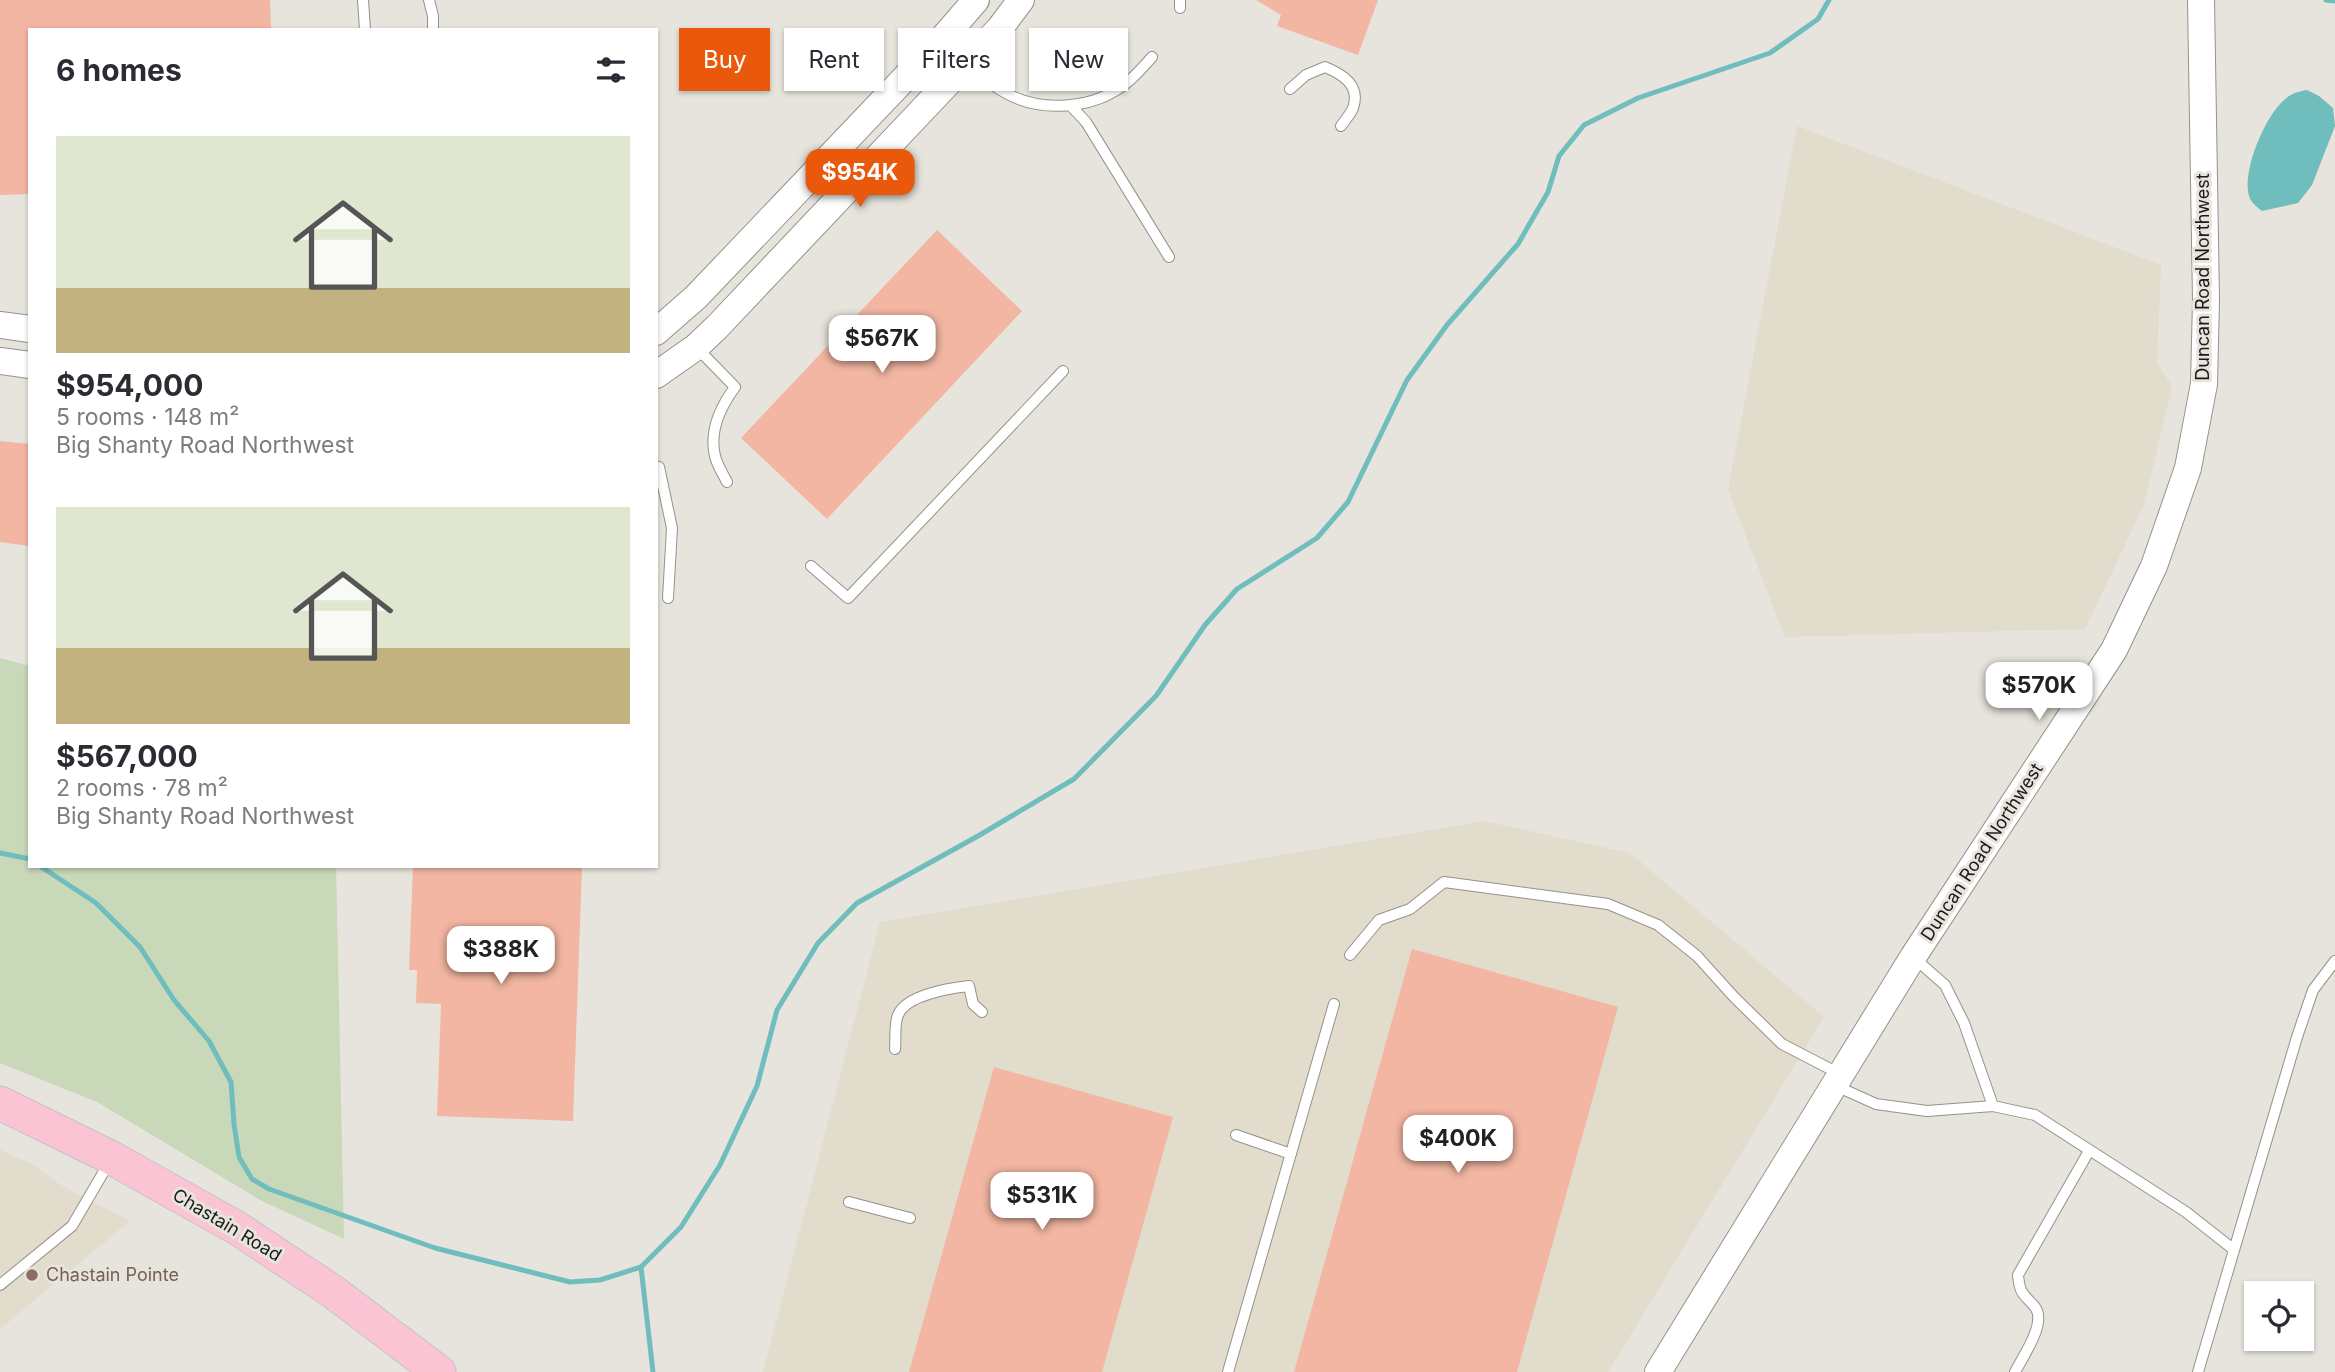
<!DOCTYPE html>
<meta charset="utf-8">
<style>
:root{--surface:#fff;--page:#f2f2f3;--text:#2b2b33;--muted:#7c7c81;--accent:#ea580c}
body{margin:0;font-family:Inter,sans-serif;background:var(--page);color:var(--text);height:100vh;display:flex;flex-direction:column;font-size:26px;white-space:nowrap}
*{box-sizing:border-box;margin:0}
p{font-size:23px;color:var(--muted)}
.icon{flex:none;width:38px;height:38px;fill:none;stroke:currentColor;stroke-width:2;stroke-linecap:round;stroke-linejoin:round}
.map{position:relative;flex:1;overflow:hidden}
.sheet{position:absolute;left:28px;top:28px;width:630px;height:840px;display:flex;flex-direction:column;background:var(--surface);border-radius:0px;box-shadow:0 2px 5px #0004}
.sheet>*{flex:none}
.banner{position:absolute;left:679px;top:28px;width:665px;height:63px;display:flex;gap:14px}
.tools{position:absolute;left:2244px;top:1281px;display:grid;gap:14px}
.tools a{display:grid;place-items:center;width:70px;height:70px;border-radius:0px;background:var(--surface);box-shadow:0 2px 5px #0004;font-size:35px}
.price{position:absolute;translate:-50% -60px;padding:0 16px;border-radius:14px;background:#fff;color:#222;font-size:23px;line-height:46px;filter:drop-shadow(0 2px 4px #0008)}
.price::after{content:'';position:absolute;left:50%;top:42px;width:21px;height:16px;margin-left:-10px;background:inherit;clip-path:polygon(0 0,100% 0,50% 100%)}
.price.active{background:var(--accent);color:#fff}
ul{padding:0;list-style:none}
li{display:grid;align-content:center;gap:14px;height:371px;padding:0 28px}
li span{display:grid;place-items:center;height:217px;border-radius:0px;color:#555}
li>.icon{margin-inline-start:auto}
span .icon{width:126px;height:126px;fill:#fffc;stroke-width:1}
li b{font-size:30px}
h2{display:flex;justify-content:space-between;align-items:center;height:84px;padding:0 28px;font-size:30px}
.chip{padding:0 24px;border-radius:0px;background:var(--surface);box-shadow:0 2px 5px #0004;font-size:24px;line-height:63px}
.chip.active{background:var(--accent);color:#fff}
.map>svg:first-child{display:block}
.built{fill:#e1dccc}
.green{fill:#c9d8b8}
.water{fill:#70bdbd}
.lines{fill:none;stroke-linecap:round;stroke-linejoin:round}
.stream{stroke:#70bdbd;stroke-width:5}
.building{fill:#f2b6a2}
.service-casing{stroke:#94928a;stroke-width:12}
.tertiary-casing{stroke:#94928a;stroke-width:28}
.primary-casing{stroke:#c4c3c3;stroke-width:35}
.service{stroke:#fff;stroke-width:10}
.tertiary{stroke:#fff;stroke-width:26}
.primary{stroke:#fbc4d5;stroke-width:33}
.education-dot{fill:#8d6e63;stroke:#e6e4dc;stroke-width:2.5}
.labels{text-anchor:middle;stroke-width:6;stroke-linejoin:round;paint-order:stroke}
.street-label{font-size:18px;fill:#1b1a17;stroke:#e6e4dc}
.education-label{font-size:18px;fill:#785e54;stroke:#e6e4dc;text-anchor:start}
</style>
<div class="map">
<svg width="2335" height="1372" viewBox="0 0 2335 1372">
<rect width="100%" height="100%" fill="#e6e4dc"/>
<path class="built" d="M 1797,126 L 2161,265 L 2157,363 L 2172,386 L 2144,505 L 2085,629 L 1785,637 L 1728,490 Z
M 1484,821 L 1630,853 L 1824,1017 L 1608,1372 L 763,1372 L 880,922 Z
M 0,1150 L 34,1165 L 59,1184 L 130,1221 L 0,1329 Z"/>
<path class="green" d="M 0,658 L 30,666 L 30,866 L 336,866 L 344,1239 L 260,1200 L 97,1102 L 0,1063 Z"/>
<path class="water" d="M 2307,90 L 2319,96 L 2333,108 L 2335,126 L 2312,185 L 2298,203 L 2262,211 C 2258,208 2253,204 2250,199 C 2240,175 2264,119 2282,102 C 2289,94 2297,92 2307,90 Z"/>
<g class="lines">
<path class="stream" d="M 2326,0 L 2335,1
M 0,853 L 30,859
M 40,866 L 96,903 L 140,947 L 174,1000 L 209,1041 L 231,1082 L 234,1124 L 239,1157 L 252,1179 L 269,1189 L 435,1248 L 570,1282 L 600,1280 L 641,1267 L 681,1227 L 720,1165 L 757,1086 L 777,1010 L 818,943 L 857,903 L 978,836 L 1074,779 L 1156,696 L 1205,625 L 1237,589 L 1317,538 L 1348,502 L 1407,380 L 1447,325 L 1518,244 L 1548,192 L 1559,156 L 1584,125 L 1638,98 L 1770,53 L 1818,19 L 1829,0
M 641,1267 L 653,1372"/>
</g>
<path class="building" d="M 0,0 L 270,0 L 271,30 L 30,30 L 30,194 L 0,195 Z
M 1256,0 L 1378,0 L 1358,55 L 1277,26 L 1281,15 Z
M 937,230 L 1022,311 L 827,519 L 741,438 Z
M 0,441 L 30,444 L 30,546 L 0,542 Z
M 413,866 L 582,866 L 573,1121 L 437,1116 L 441,1004 L 416,1003 L 417,970 L 409,970 Z
M 1412,949 L 1618,1007 L 1517,1372 L 1294,1372 Z
M 994,1067 L 1173,1117 L 1102,1372 L 909,1372 Z"/>
<g class="lines">
<g class="service-casing">
<path id="service" d="M 363,0 L 365,30
M 429,0 L 433,16 L 433,30
M 1180,0 L 1180,8
M 944,37 C 961,56 977,75 999,89 C 1037,114 1095,111 1130,80 C 1138,73 1145,65 1152,57
M 1290,89 L 1306,75 L 1325,67 C 1342,74 1361,85 1353,108 C 1351,114 1344,121 1341,126
M 1070,105 L 1086,122 L 1169,257
M 696,347 L 735,387 C 721,406 709,431 715,456 C 717,465 723,474 727,482
M 659,467 L 672,528 L 668,598
M 811,566 L 848,598 L 1063,371
M 1350,955 L 1379,920 L 1410,909 L 1444,882 L 1608,904 L 1658,925 L 1697,956 L 1734,997 L 1782,1044 L 1840,1074
M 1913,957 L 1945,985 L 1964,1023 L 1993,1106 L 2035,1115 L 2186,1212 L 2233,1249
M 895,1049 C 896,1039 894,1024 898,1015 C 906,995 950,988 969,986 L 973,1004 L 982,1012
M 1836,1086 L 1876,1104 L 1927,1111 L 1993,1106
M 1236,1135 L 1291,1154
M 849,1202 L 910,1218
M 0,1285 L 72,1226 L 110,1161
M 1228,1372 L 1334,1004
M 2015,1372 C 2023,1356 2047,1323 2035,1307 C 2023,1293 2020,1295 2018,1275 L 2089,1151
M 2198,1372 L 2297,1037 L 2313,990 L 2335,961"/>
</g>
<g class="tertiary-casing">
<path id="tertiary" d="M 0,325 L 30,329
M 656,332 L 696,297 L 944,37 L 976,0
M 0,361 L 30,365
M 656,375 L 696,347 L 717,327 L 1000,28 L 1021,0
M 1658,1372 L 1913,957 L 2114,650 L 2154,566 L 2188,468 L 2204,384 L 2206,300 L 2201,0"/>
</g>
<g class="primary-casing">
<path id="primary" d="M 0,1103 L 112,1158 L 237,1228 L 332,1291 L 439,1372"/>
</g>
<use href="#service" class="service"/>
<use href="#tertiary" class="tertiary"/>
<use href="#primary" class="primary"/>
</g>
<circle class="education-dot" cx="32" cy="1275" r="7"/>
<g class="labels">
<g class="street-label">
<text transform="translate(2203 277) rotate(-90)" y="6">Duncan Road Northwest</text>
<text transform="translate(1982 852) rotate(-57)" y="6">Duncan Road Northwest</text>
<text transform="translate(227 1225) rotate(31)" y="6">Chastain Road</text>
</g>
<g class="education-label">
<text x="46" y="1281">Chastain Pointe</text>
</g>
</g>
</svg>
<div class="tools">
<a><svg class="icon" aria-label="locate" viewBox="0 0 24 24"><circle cx="12" cy="12" r="6"/><path d="M12 2v4M12 18v4M2 12h4M18 12h4"/></svg></a>
</div>
<b class="price active" style="left:860px;top:209px">$954K</b>
<b class="price" style="left:882px;top:375px">$567K</b>
<b class="price" style="left:2039px;top:722px">$570K</b>
<b class="price" style="left:501px;top:986px">$388K</b>
<b class="price" style="left:1458px;top:1175px">$400K</b>
<b class="price" style="left:1042px;top:1232px">$531K</b>
<div class="banner">
<a class="chip active">Buy</a>
<a class="chip">Rent</a>
<a class="chip">Filters</a>
<a class="chip">New</a>
</div>
<section class="sheet">
<h2>6 homes<svg class="icon" aria-label="filters" viewBox="0 0 24 24"><path d="M4 7h16M4 17h16"/><circle cx="9" cy="7" r="2"/><circle cx="15" cy="17" r="2"/></svg></h2>
<ul>
<li><span style="background:linear-gradient(#dfe7d0 70%,#c2b280 0)"><svg class="icon" aria-label="home" viewBox="0 0 24 24"><path d="M3 11l9-7 9 7M6 9v11h12V9"/></svg></span><div><b>$954,000</b><p>5 rooms · 148 m²</p><p>Big Shanty Road Northwest</p></div></li>
<li><span style="background:linear-gradient(#dfe7d0 65%,#c2b280 0)"><svg class="icon" aria-label="home" viewBox="0 0 24 24"><path d="M3 11l9-7 9 7M6 9v11h12V9"/></svg></span><div><b>$567,000</b><p>2 rooms · 78 m²</p><p>Big Shanty Road Northwest</p></div></li>
</ul>
</section>
</div>
